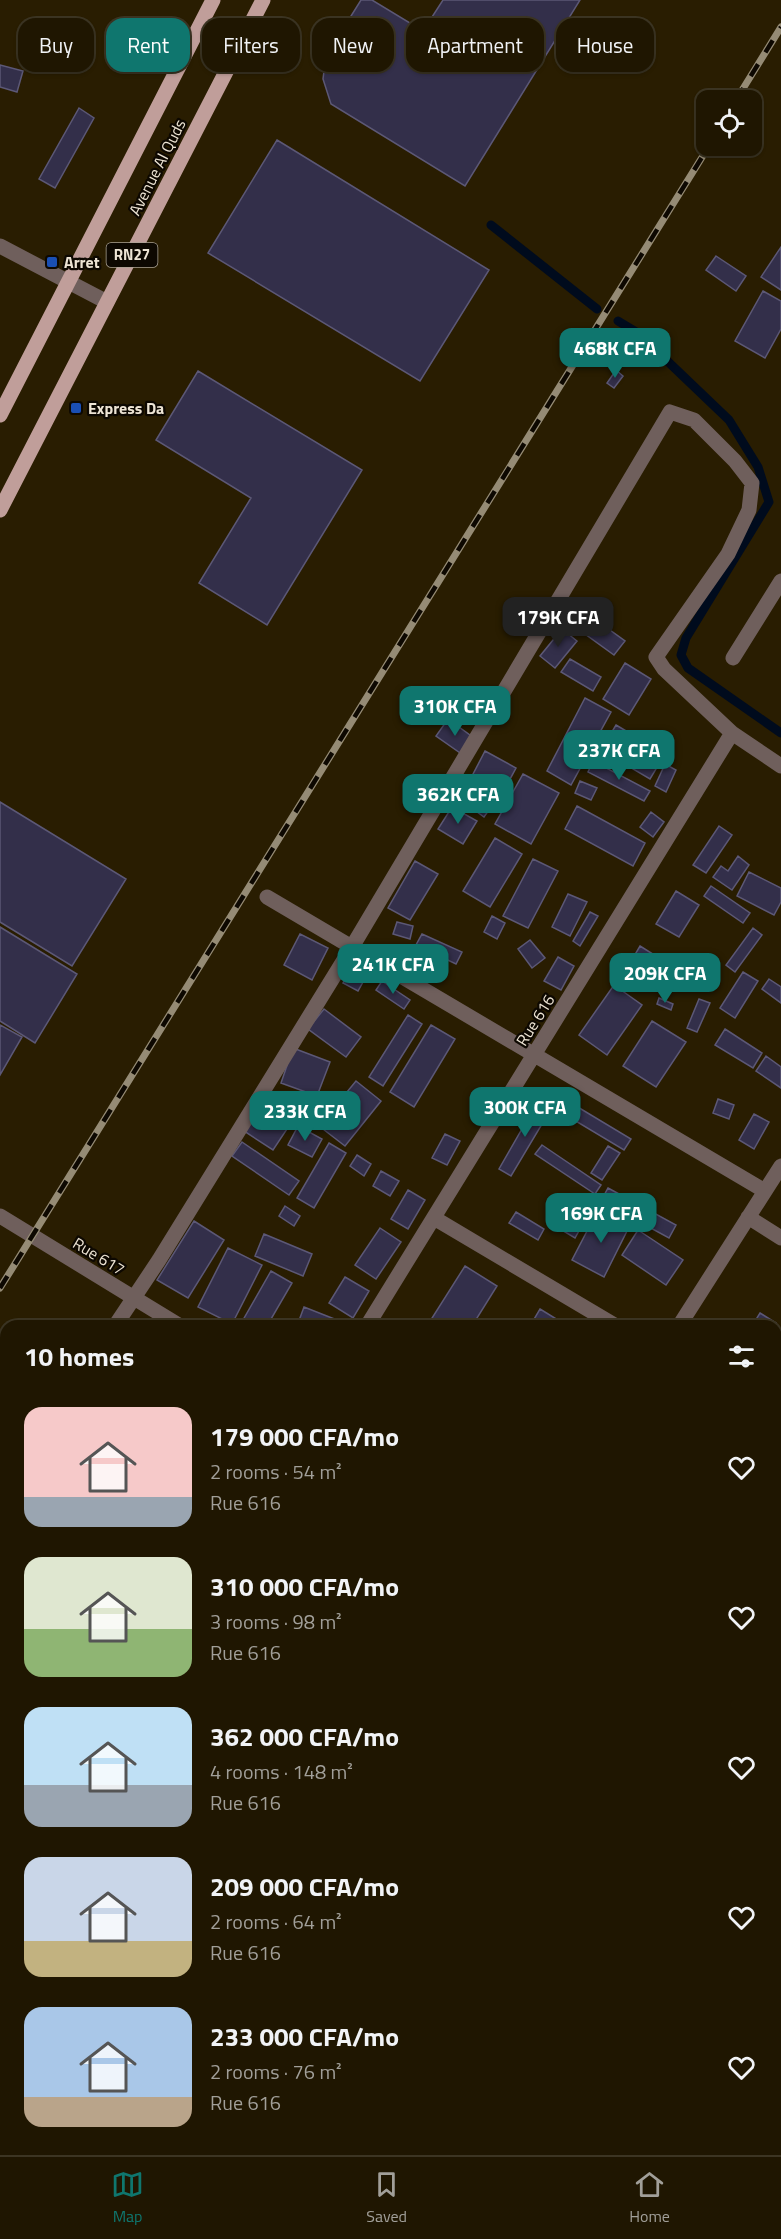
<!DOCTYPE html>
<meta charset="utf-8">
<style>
:root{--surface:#1f1601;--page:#271f0b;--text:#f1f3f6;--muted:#a19f99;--line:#3c3523;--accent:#0f766e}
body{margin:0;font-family:"Titillium Web",sans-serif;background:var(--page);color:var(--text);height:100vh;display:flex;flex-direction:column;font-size:22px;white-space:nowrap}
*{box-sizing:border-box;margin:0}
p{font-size:20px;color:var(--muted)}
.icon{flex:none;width:33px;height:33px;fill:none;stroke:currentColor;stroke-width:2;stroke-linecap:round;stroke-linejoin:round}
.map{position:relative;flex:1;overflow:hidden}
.panel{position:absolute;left:0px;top:1320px;width:782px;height:836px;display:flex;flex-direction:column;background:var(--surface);border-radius:18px 18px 0 0;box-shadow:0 2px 4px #0004,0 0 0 2px var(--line)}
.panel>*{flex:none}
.guide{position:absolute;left:18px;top:18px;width:746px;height:54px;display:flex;gap:12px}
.fabs{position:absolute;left:696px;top:90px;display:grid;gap:12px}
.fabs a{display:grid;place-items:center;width:66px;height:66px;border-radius:12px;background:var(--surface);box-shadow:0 2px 4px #0004,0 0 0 2px var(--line);font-size:30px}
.price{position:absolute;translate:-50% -51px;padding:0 14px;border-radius:12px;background:var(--accent);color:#fff;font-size:20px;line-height:39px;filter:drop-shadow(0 2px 3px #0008)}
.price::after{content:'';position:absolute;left:50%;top:36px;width:18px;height:14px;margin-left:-9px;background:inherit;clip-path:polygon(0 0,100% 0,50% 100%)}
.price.selected{background:#222;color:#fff}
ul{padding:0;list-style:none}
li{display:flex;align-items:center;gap:18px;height:150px;padding:0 24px}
li span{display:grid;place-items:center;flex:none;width:168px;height:120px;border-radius:18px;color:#555}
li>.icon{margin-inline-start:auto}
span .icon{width:72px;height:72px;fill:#fffc;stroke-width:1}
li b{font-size:26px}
h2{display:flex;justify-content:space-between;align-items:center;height:72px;padding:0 24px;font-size:26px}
.chip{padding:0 21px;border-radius:18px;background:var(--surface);box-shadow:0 2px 4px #0004,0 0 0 2px var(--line);font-size:21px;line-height:54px}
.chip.selected{background:var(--accent);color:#fff}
.menu{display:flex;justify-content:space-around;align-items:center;height:84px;border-top:2px solid var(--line);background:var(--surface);font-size:16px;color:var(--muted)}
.menu a{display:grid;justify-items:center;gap:3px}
.menu .selected{color:var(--accent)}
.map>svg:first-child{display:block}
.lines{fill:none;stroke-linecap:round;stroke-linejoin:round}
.stream{stroke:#000b1d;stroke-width:9}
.building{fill:#332f4a;stroke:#5c5876;stroke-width:1.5}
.minor{stroke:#6f5f5c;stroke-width:15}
.tertiary{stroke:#6f5f5c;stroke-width:15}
.primary{stroke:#c09e9a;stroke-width:15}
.rail-casing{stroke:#958b75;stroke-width:7}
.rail{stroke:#0d0801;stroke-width:4.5;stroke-dasharray:14;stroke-linecap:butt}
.transit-dot{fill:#1a4fb4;stroke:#0d0801;stroke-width:2}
.labels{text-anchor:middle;stroke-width:4.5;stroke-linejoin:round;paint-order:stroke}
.shield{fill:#0d0801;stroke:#aaa295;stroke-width:1.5}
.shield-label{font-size:15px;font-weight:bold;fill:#ede4d4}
.street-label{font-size:16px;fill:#ede4d4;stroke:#0d0801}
.poi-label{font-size:16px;font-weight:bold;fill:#ede4d4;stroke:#0d0801;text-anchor:start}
</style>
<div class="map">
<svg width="781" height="2155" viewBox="0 0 781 2155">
<rect width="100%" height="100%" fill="#291d01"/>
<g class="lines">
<path class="stream" d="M 491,225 L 597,309
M 618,321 L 638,333 L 729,420 L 758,467 L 769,502 L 686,638 L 681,655 L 688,668 L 781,733"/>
</g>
<path class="building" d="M 361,0 L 372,0 L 423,31 L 443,0 L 580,0 L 465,186 L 331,104 L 323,79 L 326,56 Z
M 0,65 L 23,71 L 17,92 L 0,87 Z
M 79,108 L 94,118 L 55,188 L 39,179 Z
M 277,140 L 489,270 L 420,381 L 208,253 Z
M 781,247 L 781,290 L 761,277 Z
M 716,256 L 746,276 L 736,291 L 706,270 Z
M 763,291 L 781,301 L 781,329 L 765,358 L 735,341 Z
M 616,370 L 623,376 L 614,388 L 607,383 Z
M 198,371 L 362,470 L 267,625 L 199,583 L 251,498 L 156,440 Z
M 585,612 L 625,641 L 614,655 L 574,626 Z
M 562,629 L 577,641 L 555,668 L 540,656 Z
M 570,659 L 601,677 L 593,691 L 561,672 Z
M 625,663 L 651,679 L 629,715 L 603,699 Z
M 585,698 L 611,712 L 571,785 L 547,771 Z
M 448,719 L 474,738 L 463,755 L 436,736 Z
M 616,725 L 665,754 L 650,779 L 601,750 Z
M 485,751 L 516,768 L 502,794 L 471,778 Z
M 593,761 L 650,791 L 644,801 L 588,772 Z
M 665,764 L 676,770 L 666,792 L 655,786 Z
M 523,774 L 559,793 L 531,844 L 495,824 Z
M 463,781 L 494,803 L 484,817 L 454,795 Z
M 580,781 L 597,788 L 591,800 L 575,793 Z
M 0,802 L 126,879 L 72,966 L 0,922 Z
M 577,806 L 645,843 L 633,866 L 565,829 Z
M 452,807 L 477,821 L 463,844 L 438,829 Z
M 651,812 L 664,822 L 653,837 L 640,827 Z
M 719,826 L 732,835 L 706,873 L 693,865 Z
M 495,838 L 522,854 L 490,907 L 463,891 Z
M 738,856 L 749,865 L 732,890 L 713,877 L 721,866 L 728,871 Z
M 533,859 L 558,871 L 528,928 L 503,916 Z
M 415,861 L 438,874 L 410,920 L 388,908 Z
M 749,872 L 781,888 L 781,902 L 774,915 L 737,896 Z
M 711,886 L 750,913 L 743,923 L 704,896 Z
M 676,891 L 699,905 L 679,937 L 656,924 Z
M 568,894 L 587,902 L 570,936 L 552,927 Z
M 590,912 L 598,916 L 580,946 L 573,941 Z
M 492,916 L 505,923 L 497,939 L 484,932 Z
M 397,922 L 413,926 L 410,939 L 393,934 Z
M 0,927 L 77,974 L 35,1043 L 0,1021 Z
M 753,928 L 762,935 L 735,972 L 726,965 Z
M 300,934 L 328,948 L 312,980 L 284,965 Z
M 422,934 L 462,952 L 456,964 L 416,945 Z
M 530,940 L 545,958 L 532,968 L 518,949 Z
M 640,946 L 656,956 L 639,985 L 623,975 Z
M 558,957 L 574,966 L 561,990 L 544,981 Z
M 354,964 L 368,973 L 358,991 L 343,983 Z
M 743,972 L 758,981 L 735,1018 L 720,1008 Z
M 769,979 L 781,987 L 781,1003 L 762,989 Z
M 382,981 L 410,1000 L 404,1009 L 376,990 Z
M 614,985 L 642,1005 L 607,1055 L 579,1035 Z
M 659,998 L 673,1004 L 671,1010 L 657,1004 Z
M 699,999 L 710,1003 L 697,1032 L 687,1028 Z
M 324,1009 L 361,1037 L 346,1057 L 308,1029 Z
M 408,1015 L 422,1024 L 383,1086 L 369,1077 Z
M 652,1021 L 686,1042 L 656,1087 L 623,1066 Z
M 0,1025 L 22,1037 L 0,1075 Z
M 431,1025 L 455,1039 L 414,1107 L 390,1092 Z
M 725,1029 L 762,1053 L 753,1068 L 715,1045 Z
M 293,1048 L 330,1062 L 317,1096 L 281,1083 Z
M 766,1056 L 781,1067 L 781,1088 L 756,1071 Z
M 356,1081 L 381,1101 L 345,1146 L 319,1126 Z
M 561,1097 L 631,1139 L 624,1150 L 554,1108 Z
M 718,1099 L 734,1105 L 729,1119 L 713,1113 Z
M 264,1100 L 293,1120 L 273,1150 L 244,1131 Z
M 538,1101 L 551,1109 L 511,1176 L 499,1169 Z
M 754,1114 L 769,1122 L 754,1149 L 739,1140 Z
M 298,1126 L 322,1139 L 312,1157 L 288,1145 Z
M 445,1134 L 460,1141 L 447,1165 L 432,1158 Z
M 242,1142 L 299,1181 L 289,1195 L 232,1156 Z
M 329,1143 L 346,1153 L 314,1208 L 297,1198 Z
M 542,1145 L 601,1185 L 595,1194 L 535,1154 Z
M 608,1146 L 620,1153 L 602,1180 L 591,1173 Z
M 357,1155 L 371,1164 L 364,1176 L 350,1166 Z
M 381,1171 L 399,1181 L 390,1196 L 373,1186 Z
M 608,1188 L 676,1225 L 669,1238 L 601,1201 Z
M 408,1190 L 425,1200 L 408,1229 L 391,1219 Z
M 580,1194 L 595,1202 L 575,1238 L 560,1229 Z
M 285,1206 L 300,1216 L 294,1226 L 279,1216 Z
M 598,1210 L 629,1227 L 604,1277 L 572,1260 Z
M 516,1212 L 544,1229 L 538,1240 L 509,1223 Z
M 194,1221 L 224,1240 L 188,1298 L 157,1280 Z
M 380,1228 L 401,1242 L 376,1279 L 355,1265 Z
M 638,1230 L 683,1260 L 666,1285 L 622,1255 Z
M 264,1234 L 312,1254 L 303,1276 L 255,1256 Z
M 228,1248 L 262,1265 L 232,1324 L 198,1307 Z
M 465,1266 L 497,1286 L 472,1326 L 427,1326 Z
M 271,1271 L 292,1283 L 267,1326 L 253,1326 L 243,1320 Z
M 345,1277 L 369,1291 L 353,1318 L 329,1303 Z
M 304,1307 L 347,1324 L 346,1326 L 297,1326 Z
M 540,1309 L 558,1320 L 554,1326 L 530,1326 Z
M 760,1313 L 776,1323 L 774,1326 L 752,1326 Z
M 776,1509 L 781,1512 L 781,1552 L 776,1561 Z
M 0,1559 L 6,1561 L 6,1603 L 0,1601 Z
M 0,1631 L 6,1634 L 6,1657 L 0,1653 Z
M 776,1646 L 781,1649 L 781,1675 L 776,1672 Z
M 776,1795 L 781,1798 L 781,1814 L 776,1811 Z
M 0,2043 L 6,2048 L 6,2081 L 0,2088 Z
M 6,2091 L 6,2114 L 0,2110 L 0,2100 Z
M 0,2124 L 6,2130 L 6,2147 L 0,2142 Z
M 8,2150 L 26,2150 L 32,2155 L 14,2155 Z
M 53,2150 L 66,2150 L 72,2155 L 48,2155 Z
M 102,2150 L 125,2150 L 121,2155 L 99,2155 Z
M 286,2150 L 314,2150 L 313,2155 L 285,2155 Z
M 322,2150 L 350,2150 L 349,2155 L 321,2155 Z
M 359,2150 L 385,2150 L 384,2155 L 358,2155 Z
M 417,2150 L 438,2150 L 435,2155 L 415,2155 Z
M 547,2150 L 580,2150 L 578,2155 L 564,2155 Z
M 603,2150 L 626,2150 L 635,2155 L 612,2155 Z
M 672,2150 L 682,2150 L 694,2154 L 670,2155 Z"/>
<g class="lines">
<path class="minor" d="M 733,658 L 781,581
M 267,897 L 765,1191
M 0,1216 L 180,1326
M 748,1217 L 781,1238
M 434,1218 L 616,1326
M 115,1326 L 159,1260 L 352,947 L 670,412 L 694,420 L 735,461 L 752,483 L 749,510 L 728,554 L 656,657 L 664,669 L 732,733 L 781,766
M 367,1326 L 732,733
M 679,1326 L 781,1166
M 776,1427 L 781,1431
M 0,1501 L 6,1491
M 776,1690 L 781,1694
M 0,1771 L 6,1774
M 0,1922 L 6,1913
M 776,1946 L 781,1949
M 0,1973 L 6,1977
M 242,2150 L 256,2155
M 165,2155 L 169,2150
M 451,2155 L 454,2150"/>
<path class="tertiary" d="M 0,246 L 107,302"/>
<path class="primary" d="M 0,415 L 213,0
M 0,510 L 263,0"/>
<g class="rail-casing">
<path id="rail" d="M 736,100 L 781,27
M 0,1288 L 709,146"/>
</g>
<use href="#rail" class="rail"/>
</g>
<g class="transit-dot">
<rect x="46" y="256" width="12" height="12" rx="3"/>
<rect x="70" y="402" width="12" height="12" rx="3"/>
</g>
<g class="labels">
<rect class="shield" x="106.5" y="243" width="51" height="24" rx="4.5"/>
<g class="shield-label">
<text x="132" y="260">RN27</text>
</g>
<g class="street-label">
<text transform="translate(157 167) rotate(-63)" y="6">Avenue Al Quds</text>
<text transform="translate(535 1020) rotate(-58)" y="6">Rue 616</text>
<text transform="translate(99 1256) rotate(31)" y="6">Rue 617</text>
</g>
<g class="poi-label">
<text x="64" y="268">Arret</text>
<text x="88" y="414">Express Da</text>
</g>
</g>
</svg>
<div class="fabs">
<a><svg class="icon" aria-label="locate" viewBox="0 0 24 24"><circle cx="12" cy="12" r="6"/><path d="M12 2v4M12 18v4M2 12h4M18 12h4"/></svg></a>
</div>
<b class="price" style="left:615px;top:379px">468K CFA</b>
<b class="price selected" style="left:558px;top:648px">179K CFA</b>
<b class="price" style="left:455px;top:737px">310K CFA</b>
<b class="price" style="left:619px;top:781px">237K CFA</b>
<b class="price" style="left:458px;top:825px">362K CFA</b>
<b class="price" style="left:393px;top:995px">241K CFA</b>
<b class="price" style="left:665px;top:1004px">209K CFA</b>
<b class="price" style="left:525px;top:1138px">300K CFA</b>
<b class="price" style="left:305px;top:1142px">233K CFA</b>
<b class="price" style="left:601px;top:1244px">169K CFA</b>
<div class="guide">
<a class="chip">Buy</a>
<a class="chip selected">Rent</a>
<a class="chip">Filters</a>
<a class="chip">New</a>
<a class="chip">Apartment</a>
<a class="chip">House</a>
</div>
<section class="panel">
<h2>10 homes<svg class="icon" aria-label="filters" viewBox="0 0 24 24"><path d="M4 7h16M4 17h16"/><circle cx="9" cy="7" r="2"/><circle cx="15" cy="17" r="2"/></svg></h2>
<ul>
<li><span style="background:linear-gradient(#f6c9c9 75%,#9aa5b1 0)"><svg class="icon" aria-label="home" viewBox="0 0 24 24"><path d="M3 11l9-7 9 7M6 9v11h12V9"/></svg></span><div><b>179 000 CFA/mo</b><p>2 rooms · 54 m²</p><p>Rue 616</p></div><svg class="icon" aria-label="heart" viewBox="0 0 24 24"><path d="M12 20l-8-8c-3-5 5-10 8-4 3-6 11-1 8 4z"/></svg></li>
<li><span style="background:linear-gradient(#dfe7d0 60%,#8fb573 0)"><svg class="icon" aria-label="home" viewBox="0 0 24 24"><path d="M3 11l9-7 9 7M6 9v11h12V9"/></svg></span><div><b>310 000 CFA/mo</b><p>3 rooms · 98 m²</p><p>Rue 616</p></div><svg class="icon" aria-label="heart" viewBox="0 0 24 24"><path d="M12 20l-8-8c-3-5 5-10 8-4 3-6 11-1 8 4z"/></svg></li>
<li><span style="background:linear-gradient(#bfe0f5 65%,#9aa5b1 0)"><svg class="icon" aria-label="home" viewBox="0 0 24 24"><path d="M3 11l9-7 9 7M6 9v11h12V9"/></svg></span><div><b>362 000 CFA/mo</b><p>4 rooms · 148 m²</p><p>Rue 616</p></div><svg class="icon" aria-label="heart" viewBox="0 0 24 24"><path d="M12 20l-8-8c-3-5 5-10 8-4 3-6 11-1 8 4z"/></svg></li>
<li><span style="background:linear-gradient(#c9d6e8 70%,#c2b280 0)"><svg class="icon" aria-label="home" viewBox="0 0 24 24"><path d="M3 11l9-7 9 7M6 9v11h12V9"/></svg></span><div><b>209 000 CFA/mo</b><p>2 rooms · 64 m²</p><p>Rue 616</p></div><svg class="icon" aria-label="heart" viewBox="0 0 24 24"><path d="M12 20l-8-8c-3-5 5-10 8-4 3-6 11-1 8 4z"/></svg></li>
<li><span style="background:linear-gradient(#a9c7e8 75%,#b9a48a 0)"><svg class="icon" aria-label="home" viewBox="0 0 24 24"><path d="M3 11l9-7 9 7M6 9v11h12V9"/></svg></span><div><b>233 000 CFA/mo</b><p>2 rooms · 76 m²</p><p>Rue 616</p></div><svg class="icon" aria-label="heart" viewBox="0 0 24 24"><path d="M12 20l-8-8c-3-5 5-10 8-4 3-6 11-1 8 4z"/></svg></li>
</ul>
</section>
</div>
<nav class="menu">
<a class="selected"><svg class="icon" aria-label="map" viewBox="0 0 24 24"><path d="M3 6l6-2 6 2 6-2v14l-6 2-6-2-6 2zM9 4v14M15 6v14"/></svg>Map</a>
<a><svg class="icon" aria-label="saved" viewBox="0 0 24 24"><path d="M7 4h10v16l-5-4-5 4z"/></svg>Saved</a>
<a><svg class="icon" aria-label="home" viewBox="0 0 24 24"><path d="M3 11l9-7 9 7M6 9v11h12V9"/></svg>Home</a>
</nav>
